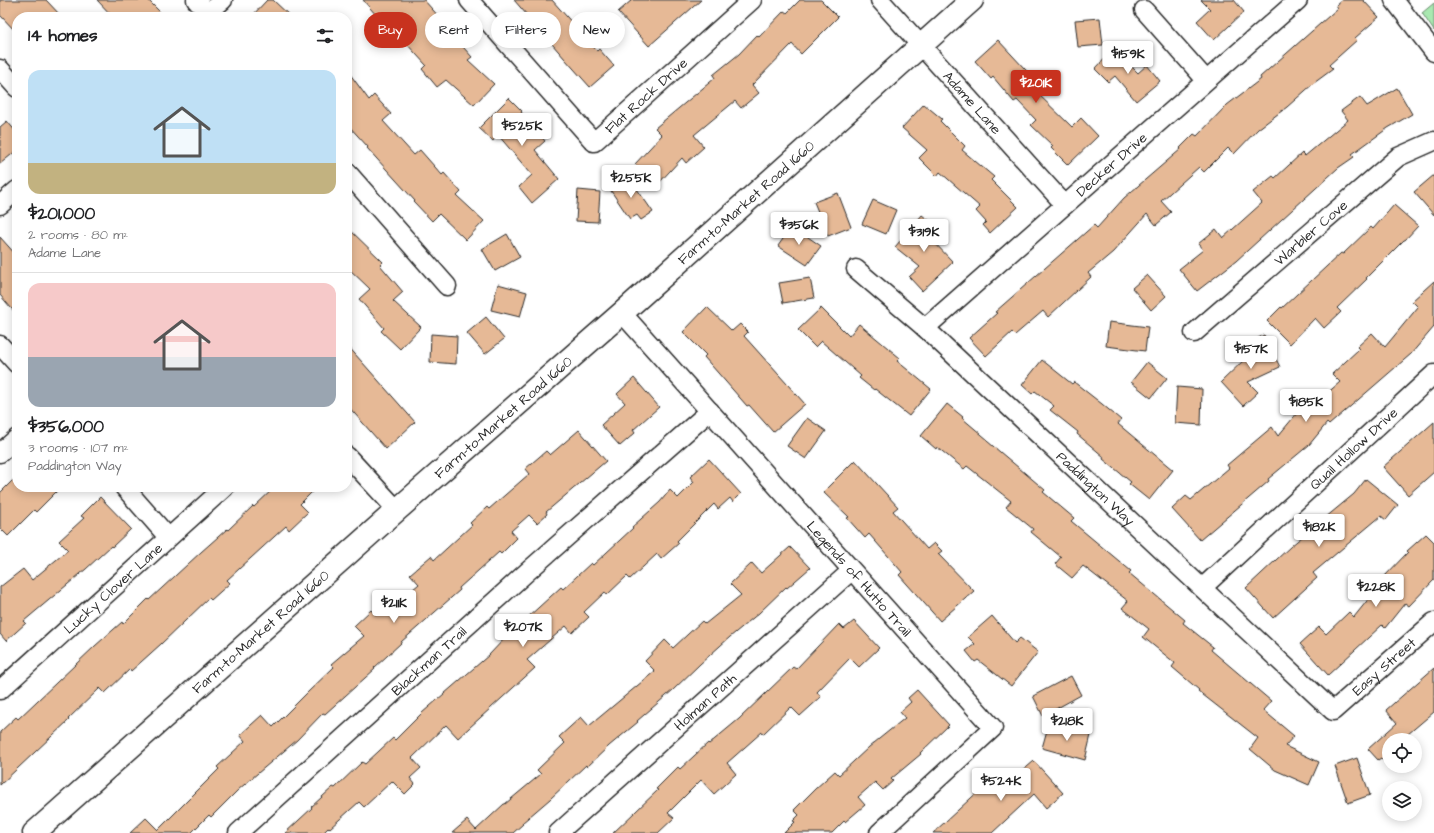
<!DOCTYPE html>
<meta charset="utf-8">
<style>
:root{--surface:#fff;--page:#f6f6f6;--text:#202124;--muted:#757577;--line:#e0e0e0;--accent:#c8321e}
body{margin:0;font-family:"Architects Daughter",sans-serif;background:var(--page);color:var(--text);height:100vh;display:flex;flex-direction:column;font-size:15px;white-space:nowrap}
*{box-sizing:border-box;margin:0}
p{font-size:13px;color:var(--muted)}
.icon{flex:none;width:22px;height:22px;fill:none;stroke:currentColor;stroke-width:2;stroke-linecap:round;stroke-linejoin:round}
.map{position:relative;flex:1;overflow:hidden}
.sheet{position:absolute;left:12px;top:12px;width:340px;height:480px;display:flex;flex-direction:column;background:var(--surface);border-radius:16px;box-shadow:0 2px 10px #0003}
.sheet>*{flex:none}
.guide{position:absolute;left:364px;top:12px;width:380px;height:36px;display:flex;gap:8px}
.fabs{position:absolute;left:1382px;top:733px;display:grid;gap:8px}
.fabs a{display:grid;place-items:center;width:40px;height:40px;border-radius:50%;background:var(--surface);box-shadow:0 2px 10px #0003;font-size:20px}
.price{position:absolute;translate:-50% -34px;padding:0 9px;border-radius:4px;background:#fff;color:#222;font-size:13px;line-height:26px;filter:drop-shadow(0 1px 2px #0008)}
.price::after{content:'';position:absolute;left:50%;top:24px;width:12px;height:9px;margin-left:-6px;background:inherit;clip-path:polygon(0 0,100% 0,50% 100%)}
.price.active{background:var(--accent);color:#fff}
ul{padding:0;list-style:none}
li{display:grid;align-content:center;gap:8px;height:212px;padding:0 16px}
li+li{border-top:1px solid var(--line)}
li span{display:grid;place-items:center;height:124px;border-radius:12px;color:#555}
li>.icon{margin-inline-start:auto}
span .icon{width:72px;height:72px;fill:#fffc;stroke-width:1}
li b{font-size:17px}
h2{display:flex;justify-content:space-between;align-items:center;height:48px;padding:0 16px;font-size:17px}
.pill{padding:0 14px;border-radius:18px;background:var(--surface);box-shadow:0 2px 10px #0003;font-size:14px;line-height:36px}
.pill.active{background:var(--accent);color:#fff}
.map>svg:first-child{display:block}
.green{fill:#a9e8b0;stroke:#6a8a6e}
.building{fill:#e6b996;stroke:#2b2b2b}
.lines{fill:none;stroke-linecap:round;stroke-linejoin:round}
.minor-casing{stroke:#2b2b2b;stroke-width:21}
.major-casing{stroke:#2b2b2b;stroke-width:25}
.minor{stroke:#fff;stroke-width:18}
.major{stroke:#fff;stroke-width:22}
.labels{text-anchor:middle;stroke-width:3;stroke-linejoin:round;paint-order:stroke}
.street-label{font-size:14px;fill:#2b2b2b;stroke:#fff}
</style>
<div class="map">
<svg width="1434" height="833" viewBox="0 0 1434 833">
<rect width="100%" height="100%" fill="#fff"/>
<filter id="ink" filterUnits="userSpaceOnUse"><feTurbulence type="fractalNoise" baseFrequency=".025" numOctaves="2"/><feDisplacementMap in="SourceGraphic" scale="8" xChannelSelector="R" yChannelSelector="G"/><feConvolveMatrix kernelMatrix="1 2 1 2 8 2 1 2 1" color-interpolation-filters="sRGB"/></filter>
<g filter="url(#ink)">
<path class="green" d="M 1434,3 L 1434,31 L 1422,13 Z"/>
<path class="building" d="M 0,0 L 46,0 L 62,17 L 17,17 L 17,33 L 0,15 Z
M 97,0 L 148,0 L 165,17 L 113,17 Z
M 267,0 L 273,0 L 291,17 L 251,17 Z
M 363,0 L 424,0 L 449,28 L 447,29 L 472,57 L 468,60 L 494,84 L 474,105 L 446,80 L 437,87 L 422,69 L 426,65 L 405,42 L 407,41 L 387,19 L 383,23 Z
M 514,0 L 552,0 L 597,51 L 599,49 L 614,66 L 590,87 L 565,59 Z
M 632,0 L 701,0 L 649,46 L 618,12 Z
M 800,0 L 821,0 L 838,17 L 801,54 L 792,44 L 752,85 L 759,93 L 741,108 L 735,101 L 694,135 L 704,147 L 686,163 L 682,158 L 658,184 L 635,164 L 662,135 L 655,128 L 715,78 L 713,75 L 739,54 L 757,35 L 759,37 L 784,11 L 787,13 Z
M 1201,0 L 1234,0 L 1244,12 L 1214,40 L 1197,21 L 1210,9 Z
M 1342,0 L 1363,0 L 1379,17 L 1355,38 L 1357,40 L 1329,65 L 1333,69 L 1314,83 L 1287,107 L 1258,129 L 1234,154 L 1228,148 L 1204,172 L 1199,167 L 1161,201 L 1171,212 L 1156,225 L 1147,214 L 1113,252 L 1088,273 L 1091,277 L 1048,317 L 1043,311 L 1015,335 L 1012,332 L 986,356 L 969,338 L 997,313 L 995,312 L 1094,225 L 1097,228 L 1124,198 L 1181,149 L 1180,148 L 1194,134 L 1197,136 L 1227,105 L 1261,79 L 1260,77 L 1338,8 L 1336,5 Z
M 1100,18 L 1103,45 L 1078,47 L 1075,20 Z
M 998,40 L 1038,83 L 1032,88 L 1072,127 L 1081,118 L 1098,136 L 1068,165 L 1051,148 L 1053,146 L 1031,125 L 1036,120 L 1017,100 L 1014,102 L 993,77 L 991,79 L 975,61 Z
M 1114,49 L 1138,73 L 1147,65 L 1160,81 L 1136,101 L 1115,76 L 1108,82 L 1095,69 Z
M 347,70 L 369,100 L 374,95 L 391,114 L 383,121 L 414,155 L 420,150 L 442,175 L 444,173 L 461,192 L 457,196 L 484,221 L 466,240 L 439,214 L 432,221 L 414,202 L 415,201 L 367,148 L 368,147 L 347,124 Z
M 1397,88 L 1412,114 L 1388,128 L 1352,154 L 1354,157 L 1338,168 L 1236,261 L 1197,291 L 1179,269 L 1203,250 L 1198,244 L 1216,229 L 1223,238 L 1262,203 L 1253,192 L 1273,176 L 1275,178 L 1302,153 L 1305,156 L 1348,120 L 1341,111 L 1360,97 L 1367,106 Z
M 509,98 L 522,111 L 521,112 L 545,141 L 535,150 L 559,179 L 532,203 L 519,187 L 532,175 L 498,135 L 493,141 L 479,128 Z
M 924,104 L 942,119 L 940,121 L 965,146 L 962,150 L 994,177 L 991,180 L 1018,207 L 990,233 L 983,225 L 986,222 L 976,211 L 980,207 L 940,172 L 937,176 L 919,158 L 927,150 L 902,128 Z
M 7,121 L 17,133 L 17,150 L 0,164 L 0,127 Z
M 1434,175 L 1434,215 L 1414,192 Z
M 628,176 L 653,212 L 641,220 L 637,215 L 630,219 L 609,188 Z
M 578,190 L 600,192 L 598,222 L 576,221 Z
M 838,193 L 851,227 L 828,236 L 814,202 Z
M 873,200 L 896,210 L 886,234 L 862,224 Z
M 1394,205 L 1418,226 L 1405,240 L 1404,240 L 1366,278 L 1367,279 L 1337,308 L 1341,312 L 1324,328 L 1315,318 L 1290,344 L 1267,321 L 1281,307 L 1282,308 L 1341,253 L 1343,254 L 1371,227 L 1373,229 Z
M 922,215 L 940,229 L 931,239 L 953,262 L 922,291 L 909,277 L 920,267 L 895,247 Z
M 792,226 L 821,246 L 807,265 L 778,246 Z
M 347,227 L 383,262 L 380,265 L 403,292 L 393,301 L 421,327 L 400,349 L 381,331 L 384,328 L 359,299 L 370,289 L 347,267 Z
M 507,234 L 520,257 L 495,271 L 482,249 Z
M 0,237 L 17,256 L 17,315 L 0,295 Z
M 1147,275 L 1166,296 L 1151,310 L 1132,288 Z
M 810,278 L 814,298 L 783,303 L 779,283 Z
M 1434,281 L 1434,327 L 1411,354 L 1329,425 L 1327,423 L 1309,445 L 1268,479 L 1269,481 L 1200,540 L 1172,509 L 1186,496 L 1191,500 L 1229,468 L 1227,465 L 1272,427 L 1278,436 L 1298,412 L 1302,415 L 1340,382 L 1332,374 L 1359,349 L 1357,347 L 1372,333 L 1385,347 L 1418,307 L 1412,301 Z
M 498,284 L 527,292 L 520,317 L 491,310 Z
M 707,307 L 732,331 L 740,324 L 748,332 L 744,336 L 805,404 L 773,432 L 749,405 L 747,406 L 704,357 L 706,355 L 683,332 Z
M 821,308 L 849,336 L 859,324 L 900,358 L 897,361 L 931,389 L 909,416 L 875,389 L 874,390 L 859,378 L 861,376 L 821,341 L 815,347 L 798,330 Z
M 486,317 L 504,339 L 485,354 L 467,333 Z
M 1109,322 L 1148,327 L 1145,351 L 1106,346 Z
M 431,334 L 457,336 L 456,364 L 430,362 Z
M 1264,335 L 1280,367 L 1248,382 L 1258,392 L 1243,406 L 1221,382 L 1247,357 L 1241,347 Z
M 347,345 L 415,422 L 386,449 L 347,405 Z
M 1042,360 L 1072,384 L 1074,382 L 1102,404 L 1121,420 L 1118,424 L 1173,470 L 1149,500 L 1129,484 L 1131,482 L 1103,459 L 1104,457 L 1077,434 L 1078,432 L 1050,410 L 1054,406 L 1035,391 L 1032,394 L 1022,385 Z
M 1147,362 L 1167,378 L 1151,398 L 1131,382 Z
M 634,378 L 659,407 L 633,430 L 635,433 L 620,446 L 601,425 L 625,403 L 617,394 Z
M 1177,387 L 1202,389 L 1201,425 L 1175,423 Z
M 947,404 L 963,417 L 962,418 L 988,440 L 987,441 L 1045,490 L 1043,492 L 1074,518 L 1071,521 L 1131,571 L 1129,573 L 1185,620 L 1183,623 L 1213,647 L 1211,650 L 1271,701 L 1263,710 L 1294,736 L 1285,746 L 1319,762 L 1309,785 L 1275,770 L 1250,749 L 1258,738 L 1198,691 L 1199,690 L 1172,667 L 1175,663 L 1143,637 L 1149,629 L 1122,608 L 1128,601 L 1083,566 L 1072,578 L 1055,564 L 1061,557 L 1031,532 L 1033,529 L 1006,507 L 1011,501 L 967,466 L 964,469 L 937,447 L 936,449 L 921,436 Z
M 807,418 L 826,431 L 806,459 L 787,446 Z
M 1434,422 L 1434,472 L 1408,495 L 1383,467 Z
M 579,430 L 606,461 L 546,512 L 547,514 L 537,523 L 529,515 L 511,531 L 517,538 L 501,554 L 499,552 L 459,588 L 460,590 L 401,642 L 401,643 L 374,668 L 375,669 L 325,714 L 323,713 L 297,740 L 238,790 L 211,817 L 209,815 L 191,833 L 130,833 L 146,818 L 158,830 L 219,769 L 217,767 L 245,741 L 240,735 L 262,715 L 273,727 L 308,692 L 334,667 L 331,664 L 364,636 L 354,626 L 371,610 L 376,615 L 396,598 L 399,601 L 419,584 L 410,574 L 431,556 L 434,560 L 472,525 L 470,523 L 487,507 L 489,509 L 529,474 L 525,469 L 546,451 L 550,455 Z
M 709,459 L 741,494 L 733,502 L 730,498 L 718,509 L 714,504 L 677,541 L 679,543 L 661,559 L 657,554 L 630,579 L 627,576 L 607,595 L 605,592 L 584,612 L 589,617 L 572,633 L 566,626 L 527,660 L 535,668 L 458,738 L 446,725 L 412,758 L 421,768 L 410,778 L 415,784 L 405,794 L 392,781 L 364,807 L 359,802 L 330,828 L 329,827 L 323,833 L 285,833 L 312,808 L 311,807 L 333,787 L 335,788 L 362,762 L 365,764 L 393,738 L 395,740 L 422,713 L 489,655 L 505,638 L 561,587 L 563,589 L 591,563 L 593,565 L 633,528 L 632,527 L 660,502 L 670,490 L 678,498 L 694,482 L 690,477 Z
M 855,460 L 898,507 L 893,511 L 927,549 L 934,543 L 942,551 L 938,554 L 974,591 L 940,621 L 899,575 L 902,572 L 869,534 L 865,538 L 847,518 L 849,517 L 823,492 Z
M 17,476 L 17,487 L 61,487 L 36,512 L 34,510 L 8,536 L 0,528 L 0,493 Z
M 1366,479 L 1398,505 L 1386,520 L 1381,516 L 1313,573 L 1317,578 L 1273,618 L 1246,588 L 1291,546 L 1354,494 Z
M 275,487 L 317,487 L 300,504 L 308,512 L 289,530 L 286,526 L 227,580 L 230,583 L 211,600 L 209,598 L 161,644 L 131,671 L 130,669 L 105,693 L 100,688 L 68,719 L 69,720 L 0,785 L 0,732 L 16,717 L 18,719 L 95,646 L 122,622 L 123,624 L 148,599 L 149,600 L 201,552 L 227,529 L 228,530 L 253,506 L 254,507 Z
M 100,497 L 131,529 L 112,547 L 111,546 L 86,569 L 24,621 L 26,623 L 6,641 L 0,634 L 0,587 L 23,569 L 32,580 L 68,550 L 59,541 L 84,518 L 81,516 Z
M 1426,534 L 1434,542 L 1434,580 L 1409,606 L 1405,603 L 1385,628 L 1382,625 L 1328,675 L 1300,644 L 1319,627 L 1326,634 L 1349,612 L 1354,617 L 1383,581 L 1382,579 L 1408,552 L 1407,551 Z
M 790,547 L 810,568 L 787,588 L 786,587 L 759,613 L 730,637 L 700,664 L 673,690 L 637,721 L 638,722 L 609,746 L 587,767 L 586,765 L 550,799 L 522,823 L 523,824 L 513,833 L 452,833 L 467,820 L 476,830 L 504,804 L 505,804 L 541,774 L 537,770 L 565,743 L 559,737 L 581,717 L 589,726 L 655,671 L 645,661 L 665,640 L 673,648 L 702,621 L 705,624 L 741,595 L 730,584 L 752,563 L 761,573 Z
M 992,616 L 1015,643 L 1020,638 L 1038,652 L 1011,686 L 978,660 L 975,662 L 966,651 L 975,644 L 968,637 Z
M 854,621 L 879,648 L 859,667 L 850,658 L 817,692 L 821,697 L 800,716 L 791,707 L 764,733 L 762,732 L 727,763 L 736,774 L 714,794 L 701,780 L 668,813 L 674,818 L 658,833 L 613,833 L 658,790 L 656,789 L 678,767 L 680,769 L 708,743 L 709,744 L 739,719 L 793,667 L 796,669 L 839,624 L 844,629 Z
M 1434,668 L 1434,712 L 1401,740 L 1389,740 L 1389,767 L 1381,758 L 1378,760 L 1368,749 L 1397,723 L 1386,710 Z
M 1071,676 L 1081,695 L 1043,716 L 1033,696 Z
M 917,690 L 949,725 L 920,753 L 921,754 L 891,779 L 893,781 L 883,790 L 875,782 L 858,797 L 865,805 L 845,822 L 844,821 L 832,833 L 784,833 L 795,822 L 793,821 L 799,815 L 794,810 L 815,789 L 835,771 L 839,775 L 869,747 L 905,718 L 900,712 L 911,702 L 908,698 Z
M 1049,723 L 1091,735 L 1085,760 L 1042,748 Z
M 1357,758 L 1370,795 L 1348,803 L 1335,766 Z
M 1034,761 L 1063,793 L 1046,808 L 1034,794 L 992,833 L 933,833 L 995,776 L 1005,786 Z"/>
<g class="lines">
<g class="minor-casing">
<g id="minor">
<path d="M 196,0 L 211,17"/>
<path id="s1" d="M 469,0 L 594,142 L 752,0"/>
<path id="s2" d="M 880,0 L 1065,205"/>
<path d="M 1394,0 L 1434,52"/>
<path d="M 1144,10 L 1206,80"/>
<path d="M 203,17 L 223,0"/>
<path d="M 0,69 L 17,88"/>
<path d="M 347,172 L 447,286"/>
<path d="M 0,205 L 17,190"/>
<path id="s3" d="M 856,269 L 925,328 L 1333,711 L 1434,622"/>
<path id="s4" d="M 622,313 L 993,728 L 879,833"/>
<path id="s5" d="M 925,328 L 1298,0"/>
<path id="s6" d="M 1194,333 L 1398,157 L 1434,141"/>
<path d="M 0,345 L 17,364"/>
<path d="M 0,453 L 17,438"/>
<path d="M 347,456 L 397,510"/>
<path d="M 124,487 L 168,537"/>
<path id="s7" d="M 1202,588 L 1434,374"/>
<path id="s8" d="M 0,690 L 225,487"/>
<path id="s9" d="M 238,833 L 527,572 L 710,411"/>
<path id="s10" d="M 558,833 L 851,571"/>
</g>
</g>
<g class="major-casing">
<g id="major">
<path id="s11" d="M 34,833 L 397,510 L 622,313 L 972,0"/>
</g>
</g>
<use href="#minor" class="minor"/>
<use href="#major" class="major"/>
</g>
</g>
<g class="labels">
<g class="street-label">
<text dy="5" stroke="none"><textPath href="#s1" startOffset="259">Flat Rock Drive</textPath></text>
<text dy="5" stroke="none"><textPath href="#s2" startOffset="138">Adame Lane</textPath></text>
<text dy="5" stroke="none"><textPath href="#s5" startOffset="248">Decker Drive</textPath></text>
<text dy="5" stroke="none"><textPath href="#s11" startOffset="951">Farm-to-Market Road 1660</textPath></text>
<text dy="5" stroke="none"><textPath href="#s6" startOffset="154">Warbler Cove</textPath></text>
<text dy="5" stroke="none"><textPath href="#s11" startOffset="627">Farm-to-Market Road 1660</textPath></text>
<text dy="5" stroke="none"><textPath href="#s7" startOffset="206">Quail Hollow Drive</textPath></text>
<text dy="5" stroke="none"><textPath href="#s3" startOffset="325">Paddington Way</textPath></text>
<text dy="5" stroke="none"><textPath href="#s4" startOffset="356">Legends of Hutto Trail</textPath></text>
<text dy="5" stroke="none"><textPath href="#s8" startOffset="152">Lucky Clover Lane</textPath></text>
<text dy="5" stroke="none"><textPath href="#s11" startOffset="303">Farm-to-Market Road 1660</textPath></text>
<text dy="5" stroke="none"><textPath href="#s9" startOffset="257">Blackman Trail</textPath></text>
<text dy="5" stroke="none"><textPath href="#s3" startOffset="718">Easy Street</textPath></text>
<text dy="5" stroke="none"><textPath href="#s10" startOffset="197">Holman Path</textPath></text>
</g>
</g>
</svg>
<div class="fabs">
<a><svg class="icon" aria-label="locate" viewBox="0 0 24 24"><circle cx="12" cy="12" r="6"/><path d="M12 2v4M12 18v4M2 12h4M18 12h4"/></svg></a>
<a><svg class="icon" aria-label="layers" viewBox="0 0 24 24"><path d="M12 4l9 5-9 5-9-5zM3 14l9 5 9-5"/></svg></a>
</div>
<b class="price" style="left:1128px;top:75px">$159K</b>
<b class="price active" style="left:1036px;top:104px">$201K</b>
<b class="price" style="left:522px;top:147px">$525K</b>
<b class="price" style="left:631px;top:199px">$255K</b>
<b class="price" style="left:799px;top:246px">$356K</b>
<b class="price" style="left:924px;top:253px">$319K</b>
<b class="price" style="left:1251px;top:370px">$157K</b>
<b class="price" style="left:1306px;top:423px">$185K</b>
<b class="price" style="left:1319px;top:548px">$182K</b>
<b class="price" style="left:1376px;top:608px">$228K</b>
<b class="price" style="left:394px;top:624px">$211K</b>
<b class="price" style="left:523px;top:648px">$207K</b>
<b class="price" style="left:1067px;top:742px">$218K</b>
<b class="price" style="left:1001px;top:802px">$524K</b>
<div class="guide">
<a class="pill active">Buy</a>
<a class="pill">Rent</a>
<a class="pill">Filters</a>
<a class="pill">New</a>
</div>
<section class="sheet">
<h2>14 homes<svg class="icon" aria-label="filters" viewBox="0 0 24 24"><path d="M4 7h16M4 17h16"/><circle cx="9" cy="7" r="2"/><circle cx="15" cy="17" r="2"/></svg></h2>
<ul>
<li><span style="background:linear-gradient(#bfe0f5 75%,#c2b280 0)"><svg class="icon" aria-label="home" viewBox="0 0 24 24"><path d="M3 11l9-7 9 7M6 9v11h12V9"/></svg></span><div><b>$201,000</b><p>2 rooms · 80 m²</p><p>Adame Lane</p></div></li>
<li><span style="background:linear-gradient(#f6c9c9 60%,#9aa5b1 0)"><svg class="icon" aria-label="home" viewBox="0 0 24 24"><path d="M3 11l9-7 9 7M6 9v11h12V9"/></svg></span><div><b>$356,000</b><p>3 rooms · 107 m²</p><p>Paddington Way</p></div></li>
</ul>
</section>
</div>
